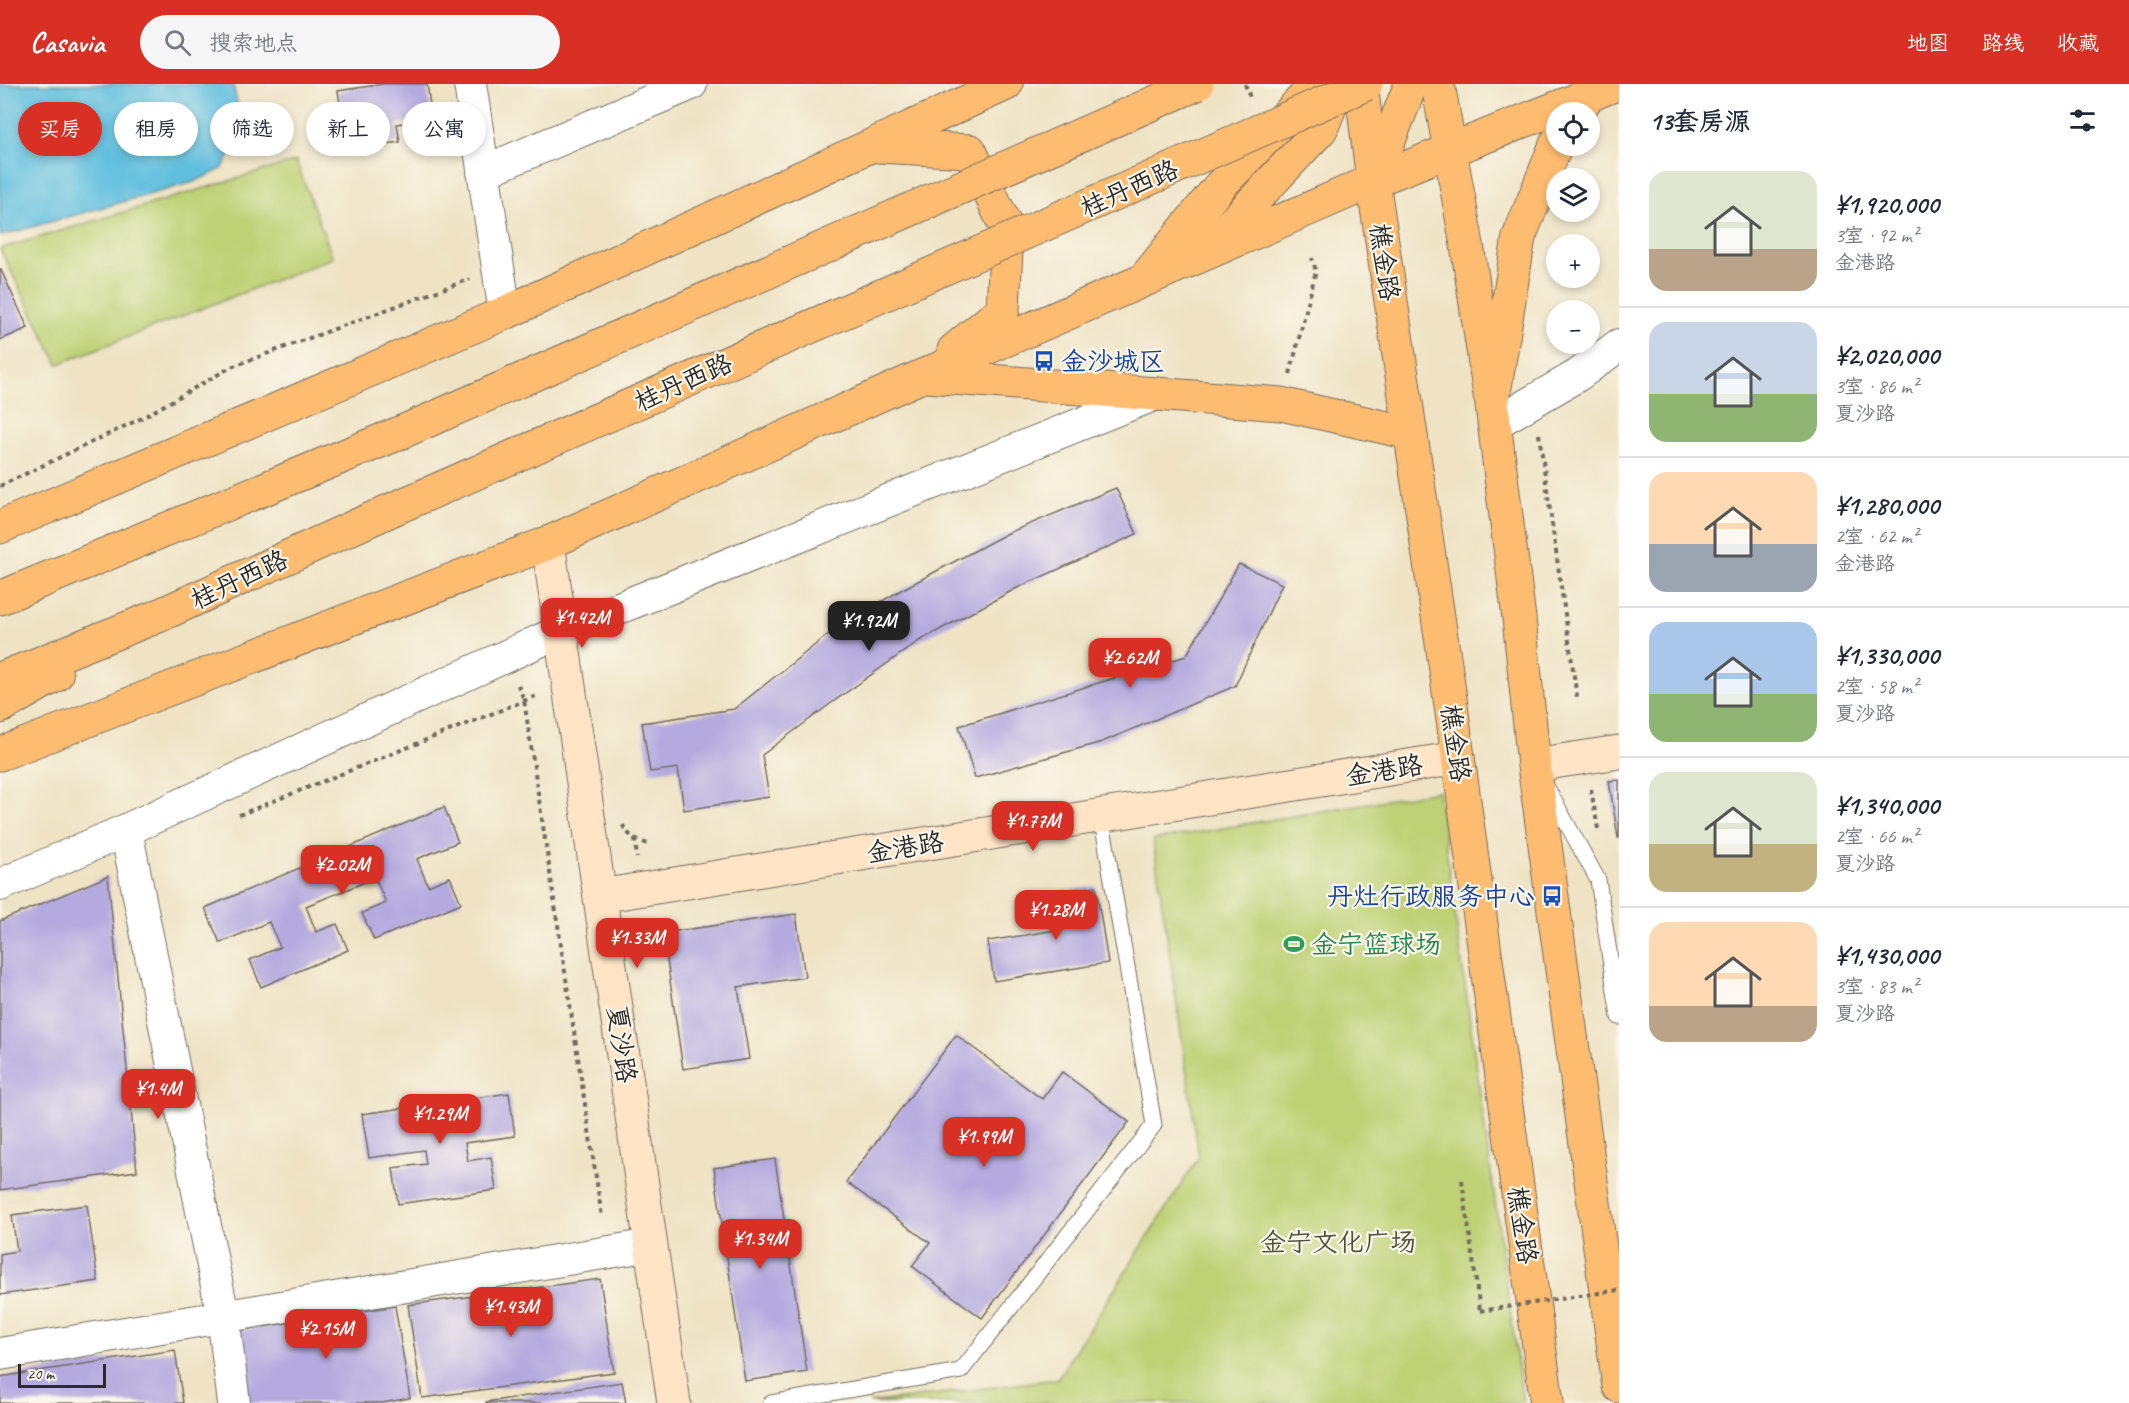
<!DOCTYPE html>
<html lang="zh">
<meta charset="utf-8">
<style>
:root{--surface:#fff;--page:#f6f6f7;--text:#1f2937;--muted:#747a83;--line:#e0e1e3;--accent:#d93025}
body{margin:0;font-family:Caveat,"LXGW WenKai TC",sans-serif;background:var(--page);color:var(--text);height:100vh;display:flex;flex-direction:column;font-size:22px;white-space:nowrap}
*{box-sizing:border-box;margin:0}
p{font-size:20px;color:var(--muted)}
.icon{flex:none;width:33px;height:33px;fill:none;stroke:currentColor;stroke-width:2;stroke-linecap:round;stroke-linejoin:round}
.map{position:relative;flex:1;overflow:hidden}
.drawer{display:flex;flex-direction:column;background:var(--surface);width:510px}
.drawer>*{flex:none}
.guide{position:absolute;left:18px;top:18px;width:570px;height:54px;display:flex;gap:12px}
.tools{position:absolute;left:1546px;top:18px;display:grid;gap:12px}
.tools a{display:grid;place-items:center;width:54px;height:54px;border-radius:50%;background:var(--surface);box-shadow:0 3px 9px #0003;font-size:30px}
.scale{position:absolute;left:18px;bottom:15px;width:88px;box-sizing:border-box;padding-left:6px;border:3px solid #2b2b2b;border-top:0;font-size:16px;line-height:21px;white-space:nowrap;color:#2b2b2b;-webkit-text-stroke:4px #fbf7ec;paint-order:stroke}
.price{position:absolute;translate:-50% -51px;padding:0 14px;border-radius:12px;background:var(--accent);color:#fff;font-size:20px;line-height:39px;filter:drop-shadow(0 2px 3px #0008)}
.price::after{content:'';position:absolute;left:50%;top:36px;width:18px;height:14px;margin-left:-9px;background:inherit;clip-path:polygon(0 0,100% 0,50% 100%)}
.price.active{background:#222;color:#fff}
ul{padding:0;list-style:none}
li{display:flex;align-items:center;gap:18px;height:150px;padding:0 30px}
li+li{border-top:2px solid var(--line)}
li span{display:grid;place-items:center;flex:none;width:168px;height:120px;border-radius:18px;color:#555}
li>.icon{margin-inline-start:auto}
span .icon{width:72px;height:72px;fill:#fffc;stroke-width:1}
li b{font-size:26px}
h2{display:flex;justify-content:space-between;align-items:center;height:72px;padding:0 30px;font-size:26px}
.pill{padding:0 21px;border-radius:27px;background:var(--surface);box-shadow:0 3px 9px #0003;font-size:21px;line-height:54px}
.pill.active{background:var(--accent);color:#fff}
header{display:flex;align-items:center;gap:36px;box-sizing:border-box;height:84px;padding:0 30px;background:var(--accent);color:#fff}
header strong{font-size:28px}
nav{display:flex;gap:33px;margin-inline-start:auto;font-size:21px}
.search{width:420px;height:54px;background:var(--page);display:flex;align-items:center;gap:15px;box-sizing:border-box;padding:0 21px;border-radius:33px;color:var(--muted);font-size:22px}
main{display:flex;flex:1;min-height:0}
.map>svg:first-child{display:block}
.green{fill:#bed174;stroke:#747e50;stroke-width:1.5}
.water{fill:#61bfdf;stroke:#467585;stroke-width:1.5}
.building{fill:#b5aadf}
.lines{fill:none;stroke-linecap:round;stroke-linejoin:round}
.lane-casing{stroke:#706b61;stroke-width:17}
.street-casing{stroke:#706b61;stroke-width:34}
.secondary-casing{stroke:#706b61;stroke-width:35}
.primary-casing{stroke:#706b61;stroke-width:35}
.highway-casing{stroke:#706b61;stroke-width:35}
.path{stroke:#706b61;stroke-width:4;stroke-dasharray:4.5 4.5;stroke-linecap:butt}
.lane{stroke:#fff;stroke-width:15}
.street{stroke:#fff;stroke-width:32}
.secondary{stroke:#ffe4c6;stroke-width:33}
.primary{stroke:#febc70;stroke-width:33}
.highway{stroke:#febc70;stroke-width:33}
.highway-bridge-casing{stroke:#706b61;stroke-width:35;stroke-linecap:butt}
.path-bridge{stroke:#706b61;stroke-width:4;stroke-dasharray:4.5 4.5;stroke-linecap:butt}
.highway-bridge{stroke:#febc70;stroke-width:33}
.labels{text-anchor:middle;stroke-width:4.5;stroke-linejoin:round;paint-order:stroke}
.street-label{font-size:26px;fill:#2b2b2b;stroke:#fbf7ec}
.transit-label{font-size:26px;fill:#164399;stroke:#fbf7ec;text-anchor:start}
.leisure-label{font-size:26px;fill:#27864d;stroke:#fbf7ec;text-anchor:start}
.park-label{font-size:26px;fill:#50543d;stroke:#fbf7ec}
</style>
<header>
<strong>Casavia</strong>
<div class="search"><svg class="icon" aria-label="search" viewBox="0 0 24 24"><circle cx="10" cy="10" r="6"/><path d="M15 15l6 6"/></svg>搜索地点</div>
<nav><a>地图</a><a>路线</a><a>收藏</a></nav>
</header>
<main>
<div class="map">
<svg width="1619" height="1319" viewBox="0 0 1619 1319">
<rect width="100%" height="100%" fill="#fbf7ec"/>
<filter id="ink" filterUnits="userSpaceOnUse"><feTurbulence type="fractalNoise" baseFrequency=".0167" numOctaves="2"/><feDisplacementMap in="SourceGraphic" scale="12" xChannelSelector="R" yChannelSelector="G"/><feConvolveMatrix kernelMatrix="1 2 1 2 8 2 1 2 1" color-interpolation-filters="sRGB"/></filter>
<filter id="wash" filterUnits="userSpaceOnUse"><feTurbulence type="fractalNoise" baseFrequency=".008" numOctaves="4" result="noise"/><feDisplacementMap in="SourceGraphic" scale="24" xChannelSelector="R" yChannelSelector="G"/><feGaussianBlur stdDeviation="1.35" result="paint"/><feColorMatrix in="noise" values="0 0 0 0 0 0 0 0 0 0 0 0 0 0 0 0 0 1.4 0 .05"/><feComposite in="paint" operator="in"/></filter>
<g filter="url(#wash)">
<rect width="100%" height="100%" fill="#efe3c4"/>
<path class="green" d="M 296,77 L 333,174 L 58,280 L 0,165 Z
M 1438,707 L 1523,1319 L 869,1319 L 1057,1295 L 1199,1073 L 1153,756 Z"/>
<path class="water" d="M 0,0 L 233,0 L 241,35 L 236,62 L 222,85 L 194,98 L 0,152 Z"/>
<g id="blocks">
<path class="building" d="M 383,0 L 427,0 L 432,35 L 397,40 L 400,58 L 347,65 L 338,7 Z
M 0,184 L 28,244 L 0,256 Z
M 1116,404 L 1137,450 L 1017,504 L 919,557 L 830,620 L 762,671 L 769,713 L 684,726 L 678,684 L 650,688 L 642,639 L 734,625 L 839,542 L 903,505 L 1006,450 Z
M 1239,480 L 1282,500 L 1235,602 L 1102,658 L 975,694 L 959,642 L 1186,572 Z
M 1619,696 L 1619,754 L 1618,754 L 1609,697 Z
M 444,723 L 458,758 L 417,775 L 428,802 L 450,793 L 461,819 L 374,856 L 362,829 L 386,819 L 375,794 L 306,822 L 316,848 L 337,840 L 348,866 L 261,903 L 250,876 L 280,863 L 269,838 L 220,859 L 205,824 Z
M 108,792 L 137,1087 L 0,1106 L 0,837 Z
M 1096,802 L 1108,879 L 994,897 L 988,857 L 1063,845 L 1057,808 Z
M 796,830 L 805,893 L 738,903 L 749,975 L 683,985 L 663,849 Z
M 956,951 L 1042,1015 L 1062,988 L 1129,1038 L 982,1234 L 912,1182 L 930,1159 L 846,1098 Z
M 509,1009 L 515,1052 L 465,1059 L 468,1077 L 491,1073 L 496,1106 L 398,1120 L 393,1084 L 426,1080 L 424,1066 L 369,1074 L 362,1030 Z
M 775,1075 L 807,1288 L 745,1297 L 714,1084 Z
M 87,1121 L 98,1197 L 0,1211 L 0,1170 L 17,1167 L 12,1131 Z
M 600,1195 L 614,1288 L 422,1314 L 408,1221 Z
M 395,1222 L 410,1314 L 382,1319 L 248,1319 L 236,1247 Z
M 175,1266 L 183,1319 L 0,1319 L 0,1293 Z
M 622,1298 L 626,1319 L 486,1319 L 486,1318 Z"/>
</g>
</g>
<g filter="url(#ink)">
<use href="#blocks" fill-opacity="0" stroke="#706b61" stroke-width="1.5"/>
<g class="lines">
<g class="lane-casing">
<path id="lane" d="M 1546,702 L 1598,796 L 1619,933
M 771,1319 L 961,1287 L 1154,1041 L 1101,731"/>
</g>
<g class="street-casing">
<path id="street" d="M 470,0 L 505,229
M 483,88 L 691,0
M 1494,340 L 1578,291 L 1619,261
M 126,746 L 223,1232 L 234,1319
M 0,801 L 126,746 L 561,547 L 1156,310
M 0,1270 L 651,1161"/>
</g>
<g class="secondary-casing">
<path id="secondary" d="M 548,459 L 674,1319
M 1534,681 L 1619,668
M 600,812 L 1458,674"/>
</g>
<g class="primary-casing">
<path id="primary" d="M 1361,0 L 1373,97
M 1438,0 L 1467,161 L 1490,311
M 878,62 L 970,67 L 1007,145 L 1003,226 L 954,266
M 1212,161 L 1321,45 L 1339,0
M 1146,193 L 1219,103 L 1317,0
M 927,292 L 1156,310
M 0,443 L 505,229 L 1006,0
M 0,670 L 548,459 L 922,292 L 1260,146 L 1373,97 L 1589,11"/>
</g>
<g class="highway-casing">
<path id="highway" d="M 1411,0 L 1373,97 L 1447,593 L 1547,1319
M 1576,28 L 1589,11 L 1616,0
M 1557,58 L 1519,153 L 1492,322 L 1519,534 L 1534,681 L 1619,1302
M 1156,310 L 1281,320 L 1410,349
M 0,514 L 402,348
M 0,595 L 158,532 L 391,426
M 0,623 L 56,591"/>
</g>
<path class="path" d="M 1245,0 L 1251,16
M 1290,290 L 1316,187 L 1312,174
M 1539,350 L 1577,613
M 0,402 L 142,334 L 231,283 L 470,195
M 518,601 L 524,616 L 602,1133
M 1591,705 L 1598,745
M 239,731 L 536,612
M 623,741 C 627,752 638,756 648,760
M 635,755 L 637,774
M 638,850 L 646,836
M 1462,1096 L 1480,1227"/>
<use href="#lane" class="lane"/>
<use href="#street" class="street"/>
<use href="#secondary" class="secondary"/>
<use href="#primary" class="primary"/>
<use href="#highway" class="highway"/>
<g class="highway-bridge-casing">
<path id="highway-bridge" d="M 402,348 L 1197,0
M 391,426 L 1366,0"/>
</g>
<path class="path-bridge" d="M 1480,1227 L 1619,1206"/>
<use href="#highway-bridge" class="highway-bridge"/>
</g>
</g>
<defs>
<g id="bus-bare" transform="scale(1.62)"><path d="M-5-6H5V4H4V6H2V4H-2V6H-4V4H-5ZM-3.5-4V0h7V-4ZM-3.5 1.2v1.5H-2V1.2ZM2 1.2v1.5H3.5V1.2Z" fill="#1a4fb4" stroke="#fbf7ec" stroke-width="2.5" paint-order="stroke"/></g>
<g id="stadium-bare" transform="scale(1.62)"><path d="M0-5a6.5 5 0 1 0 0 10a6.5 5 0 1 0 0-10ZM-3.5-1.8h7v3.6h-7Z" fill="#2e9e5b" stroke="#fbf7ec" stroke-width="2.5" paint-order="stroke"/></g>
</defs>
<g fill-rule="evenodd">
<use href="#bus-bare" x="1044" y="277"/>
<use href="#bus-bare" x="1552" y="812"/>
<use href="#stadium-bare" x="1294" y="860"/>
</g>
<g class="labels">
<g class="street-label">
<text transform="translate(1129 104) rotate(-24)" y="9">桂丹西路</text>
<text transform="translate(1385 178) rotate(82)" y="9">樵金路</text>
<text transform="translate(683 298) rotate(-24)" y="9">桂丹西路</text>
<text transform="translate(239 495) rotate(-25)" y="9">桂丹西路</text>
<text transform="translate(1456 659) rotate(82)" y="9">樵金路</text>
<text transform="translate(1384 686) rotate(-9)" y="9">金港路</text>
<text transform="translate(905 763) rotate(-9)" y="9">金港路</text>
<text transform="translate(622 960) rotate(82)" y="9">夏沙路</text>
<text transform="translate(1523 1141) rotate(82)" y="9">樵金路</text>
</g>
<g class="transit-label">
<text x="1061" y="286">金沙城区</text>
<text x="1535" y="821" text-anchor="end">丹灶行政服务中心</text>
</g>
<g class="leisure-label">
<text x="1311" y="869">金宁篮球场</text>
</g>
<g class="park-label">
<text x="1338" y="1167">金宁文化广场</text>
</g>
</g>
</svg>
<div class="tools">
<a><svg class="icon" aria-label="locate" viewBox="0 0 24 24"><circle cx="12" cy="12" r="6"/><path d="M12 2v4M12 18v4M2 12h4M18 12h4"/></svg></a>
<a><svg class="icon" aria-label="layers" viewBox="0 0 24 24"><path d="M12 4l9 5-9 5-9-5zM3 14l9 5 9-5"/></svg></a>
<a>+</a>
<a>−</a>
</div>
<div class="scale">20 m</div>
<b class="price" style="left:582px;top:565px">¥1.42M</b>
<b class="price active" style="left:869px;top:568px">¥1.92M</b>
<b class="price" style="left:1130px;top:605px">¥2.62M</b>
<b class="price" style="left:1033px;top:768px">¥1.77M</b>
<b class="price" style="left:342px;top:812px">¥2.02M</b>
<b class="price" style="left:1056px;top:857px">¥1.28M</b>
<b class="price" style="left:637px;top:885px">¥1.33M</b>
<b class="price" style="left:158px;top:1036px">¥1.4M</b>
<b class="price" style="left:440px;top:1061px">¥1.29M</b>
<b class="price" style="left:984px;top:1084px">¥1.99M</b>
<b class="price" style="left:760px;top:1186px">¥1.34M</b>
<b class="price" style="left:511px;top:1254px">¥1.43M</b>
<b class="price" style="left:326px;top:1276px">¥2.15M</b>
<div class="guide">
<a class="pill active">买房</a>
<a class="pill">租房</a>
<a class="pill">筛选</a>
<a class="pill">新上</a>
<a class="pill">公寓</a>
</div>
</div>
<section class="drawer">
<h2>13套房源<svg class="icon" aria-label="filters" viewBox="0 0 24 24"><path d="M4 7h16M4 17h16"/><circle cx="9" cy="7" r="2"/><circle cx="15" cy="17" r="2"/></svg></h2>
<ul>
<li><span style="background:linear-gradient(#dfe7d0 65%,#b9a48a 0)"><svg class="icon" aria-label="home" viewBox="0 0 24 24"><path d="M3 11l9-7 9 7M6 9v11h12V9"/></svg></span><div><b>¥1,920,000</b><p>3室 · 92 m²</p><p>金港路</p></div></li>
<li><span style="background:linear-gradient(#c9d6e8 60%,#8fb573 0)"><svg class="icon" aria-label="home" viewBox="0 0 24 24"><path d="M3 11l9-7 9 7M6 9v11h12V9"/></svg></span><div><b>¥2,020,000</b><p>3室 · 86 m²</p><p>夏沙路</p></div></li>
<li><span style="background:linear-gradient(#ffd9b3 60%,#9aa5b1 0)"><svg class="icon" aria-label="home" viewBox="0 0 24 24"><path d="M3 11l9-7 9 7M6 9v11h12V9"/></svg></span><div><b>¥1,280,000</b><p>2室 · 62 m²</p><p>金港路</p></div></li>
<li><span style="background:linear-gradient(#a9c7e8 60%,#8fb573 0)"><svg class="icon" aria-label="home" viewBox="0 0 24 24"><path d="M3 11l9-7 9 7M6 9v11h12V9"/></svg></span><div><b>¥1,330,000</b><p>2室 · 58 m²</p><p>夏沙路</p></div></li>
<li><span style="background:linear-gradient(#dfe7d0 60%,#c2b280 0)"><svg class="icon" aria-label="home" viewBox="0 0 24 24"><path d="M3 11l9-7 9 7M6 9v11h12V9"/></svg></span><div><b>¥1,340,000</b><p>2室 · 66 m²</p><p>夏沙路</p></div></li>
<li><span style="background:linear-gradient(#ffd9b3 70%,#b9a48a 0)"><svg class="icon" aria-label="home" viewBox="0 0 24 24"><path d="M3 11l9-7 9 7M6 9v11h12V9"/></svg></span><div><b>¥1,430,000</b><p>3室 · 83 m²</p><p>夏沙路</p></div></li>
</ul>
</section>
</main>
